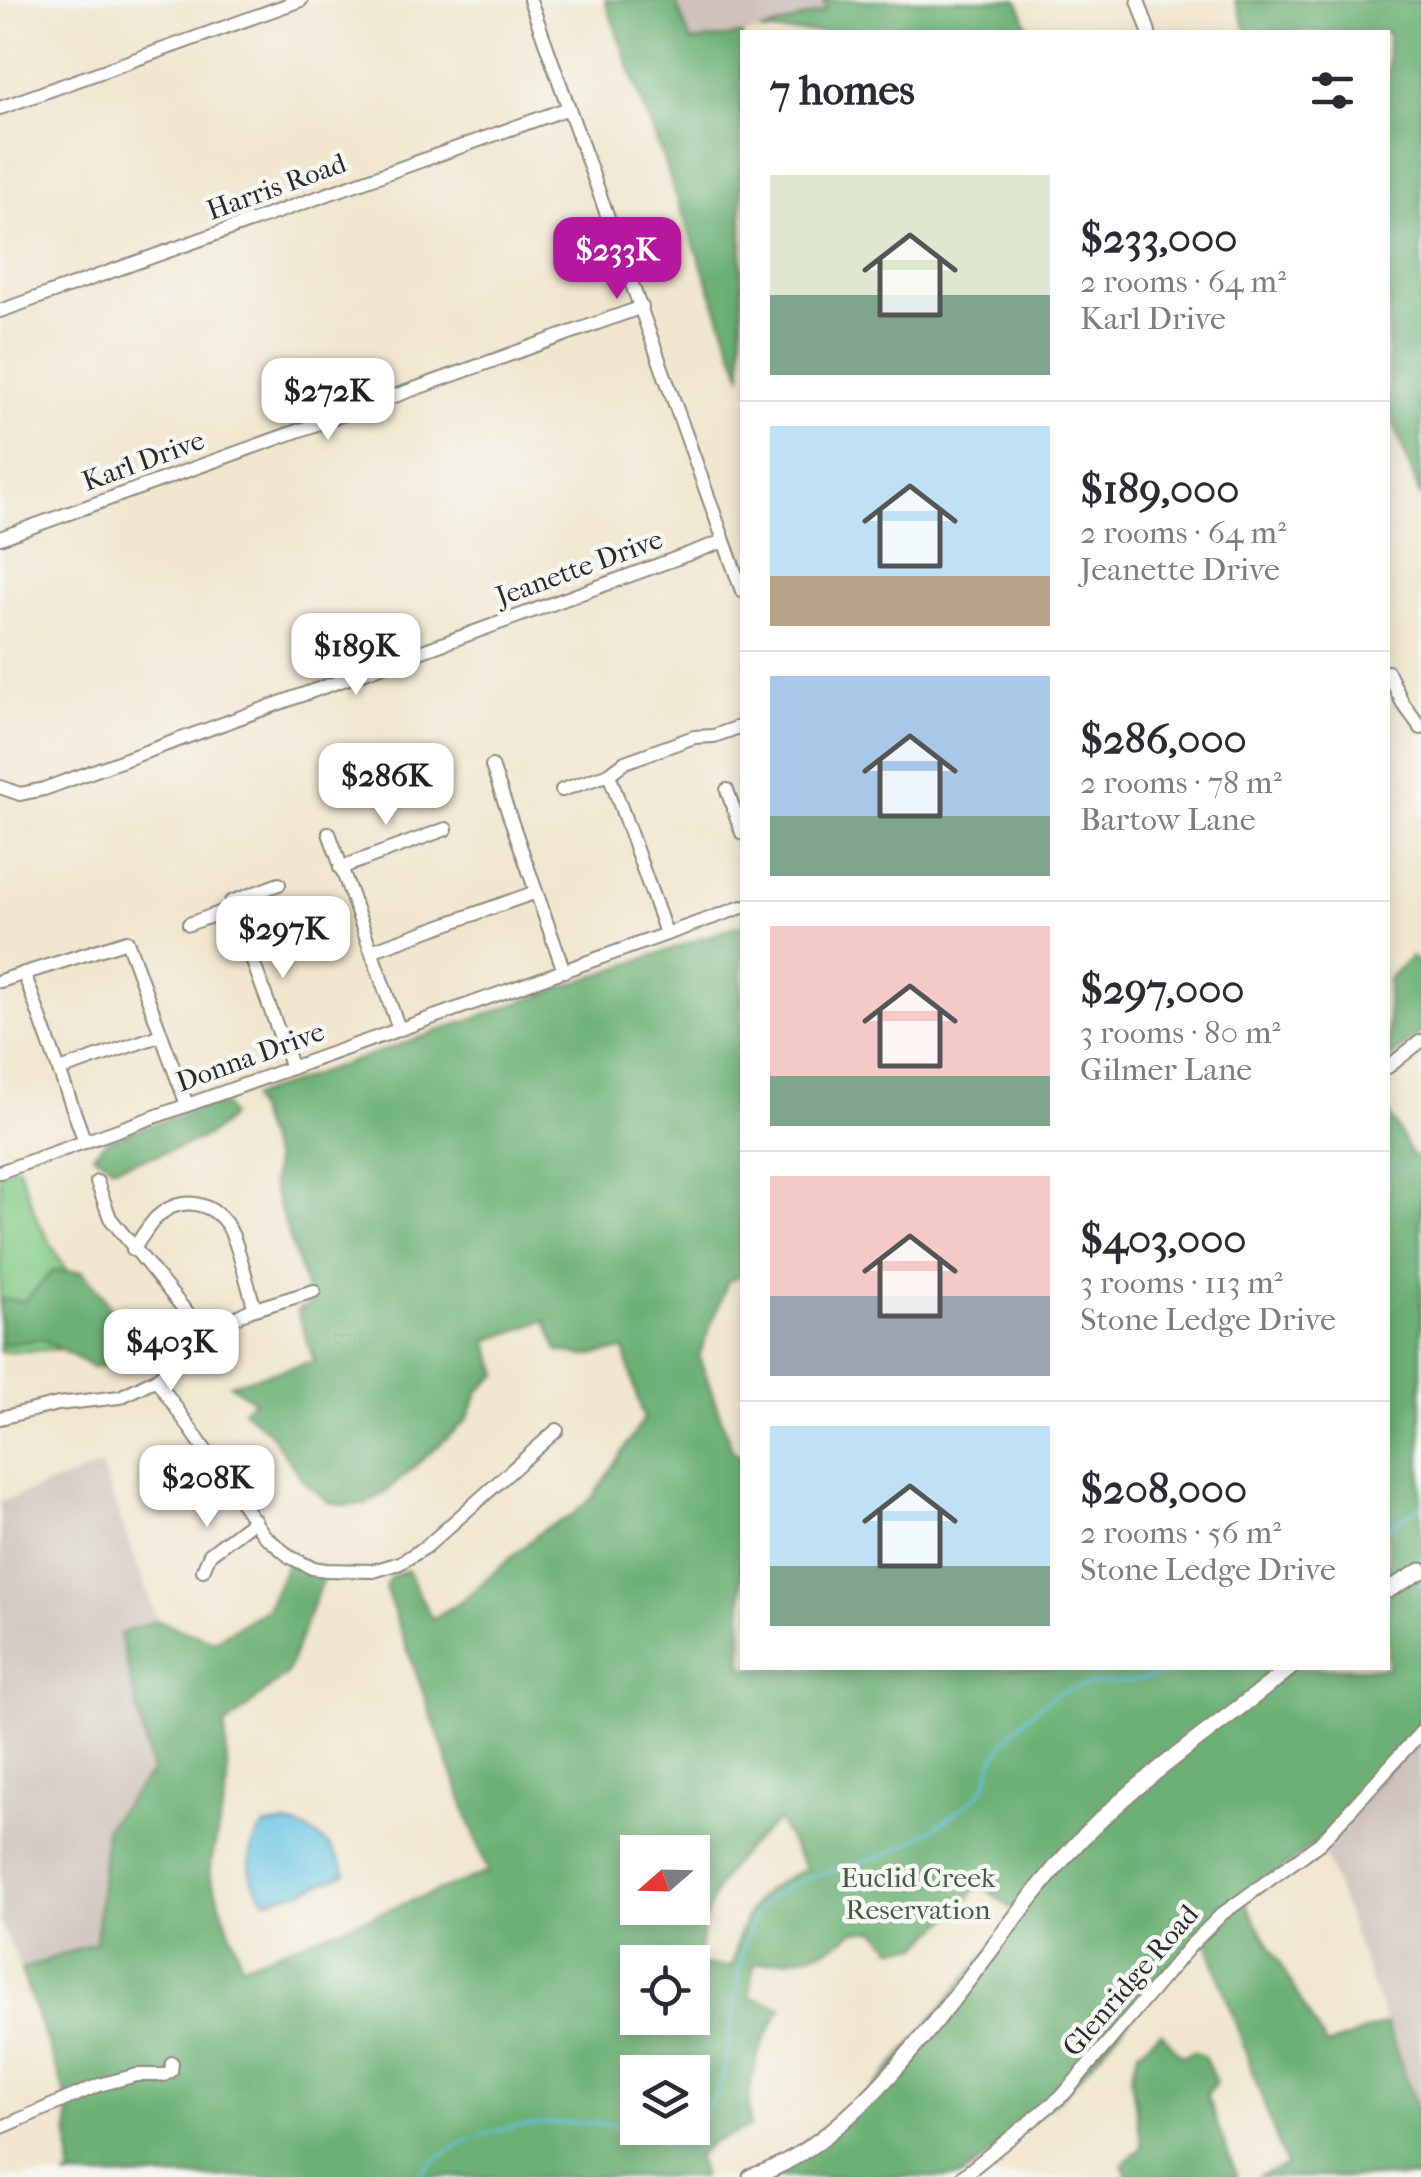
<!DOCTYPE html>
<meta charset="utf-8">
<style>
:root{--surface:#fff;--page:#f7f7f7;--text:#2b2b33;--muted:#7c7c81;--line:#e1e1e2;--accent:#b5179e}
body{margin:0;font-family:"IM FELL French Canon",serif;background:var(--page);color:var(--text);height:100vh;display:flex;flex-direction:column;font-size:38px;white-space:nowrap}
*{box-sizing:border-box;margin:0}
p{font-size:32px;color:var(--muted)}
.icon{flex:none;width:55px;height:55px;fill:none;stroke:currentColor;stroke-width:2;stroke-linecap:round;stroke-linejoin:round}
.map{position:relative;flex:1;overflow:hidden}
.side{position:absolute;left:740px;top:30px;width:650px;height:1640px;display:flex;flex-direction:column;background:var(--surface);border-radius:0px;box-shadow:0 5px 15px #0003}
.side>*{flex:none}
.needle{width:65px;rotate:250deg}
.buttons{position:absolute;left:620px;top:1835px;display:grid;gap:20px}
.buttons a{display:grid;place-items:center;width:90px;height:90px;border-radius:0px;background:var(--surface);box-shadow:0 5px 15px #0003;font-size:50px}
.price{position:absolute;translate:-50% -85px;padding:0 22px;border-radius:20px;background:#fff;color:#222;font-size:32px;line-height:65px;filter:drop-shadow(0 2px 5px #0008)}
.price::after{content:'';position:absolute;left:50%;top:60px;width:30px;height:22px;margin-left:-15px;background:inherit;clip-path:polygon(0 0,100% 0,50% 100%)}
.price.selected{background:var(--accent);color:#fff}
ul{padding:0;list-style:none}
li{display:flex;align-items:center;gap:30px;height:250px;padding:0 30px}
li+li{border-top:2px solid var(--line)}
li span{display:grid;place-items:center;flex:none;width:280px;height:200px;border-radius:0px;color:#555}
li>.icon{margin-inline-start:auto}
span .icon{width:120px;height:120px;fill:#fffc;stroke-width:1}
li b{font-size:42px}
h2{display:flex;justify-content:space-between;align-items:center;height:120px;padding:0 30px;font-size:42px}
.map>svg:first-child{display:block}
.industrial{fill:#cec1ba}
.green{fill:#85cc87;stroke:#587c59;stroke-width:2.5}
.forest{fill:#6cb074;stroke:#4c6e50;stroke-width:2.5;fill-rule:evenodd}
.water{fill:#68c4e5;stroke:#4a7888;stroke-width:2.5}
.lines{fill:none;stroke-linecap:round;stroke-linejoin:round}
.stream{stroke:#68c4e5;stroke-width:2.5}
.minor-casing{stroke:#8e887c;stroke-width:16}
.tertiary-casing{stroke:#8e887c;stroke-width:19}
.minor{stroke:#fff;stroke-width:12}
.tertiary{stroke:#fff;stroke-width:15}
.labels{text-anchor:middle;stroke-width:9;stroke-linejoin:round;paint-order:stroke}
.street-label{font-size:28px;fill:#2b2b2b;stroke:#f6f6f2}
.park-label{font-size:28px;fill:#465b47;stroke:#f6f6f2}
</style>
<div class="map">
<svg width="1421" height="2177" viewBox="0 0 1421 2177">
<rect width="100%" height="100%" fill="#f6f6f2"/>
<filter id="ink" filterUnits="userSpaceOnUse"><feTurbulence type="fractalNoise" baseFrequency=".01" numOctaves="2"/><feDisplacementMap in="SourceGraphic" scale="20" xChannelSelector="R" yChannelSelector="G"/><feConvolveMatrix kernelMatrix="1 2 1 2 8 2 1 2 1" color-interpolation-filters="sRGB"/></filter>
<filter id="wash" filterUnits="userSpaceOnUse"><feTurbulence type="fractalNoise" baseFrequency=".0048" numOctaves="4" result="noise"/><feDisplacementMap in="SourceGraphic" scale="40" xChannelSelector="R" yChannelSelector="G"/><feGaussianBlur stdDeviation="2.25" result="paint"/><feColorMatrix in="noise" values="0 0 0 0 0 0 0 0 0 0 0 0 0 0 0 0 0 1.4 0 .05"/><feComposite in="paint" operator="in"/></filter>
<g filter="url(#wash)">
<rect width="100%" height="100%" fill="#f1e6ce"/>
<path class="industrial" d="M 675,0 L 823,0 L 827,10 L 760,32 L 691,42 Z
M 101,1466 L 157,1620 L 120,1635 L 152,1772 L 106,1827 L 96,1942 L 21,1970 L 0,1921 L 0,1502 Z
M 1421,1732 L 1421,2119 L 1320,1843 Z"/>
<path class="green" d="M 18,1166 L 37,1219 L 63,1265 L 119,1334 L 66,1349 L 0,1352 L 0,1172 Z"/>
<path class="forest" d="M 605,0 L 675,0 L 691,42 L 742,35 L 742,376 Z
M 823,0 L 1015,0 L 1018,1 L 1030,32 L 760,32 L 826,10 Z
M 1235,0 L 1421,0 L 1421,498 L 1388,408 L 1388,32 L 1247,32 Z
M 742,924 L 742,1275 L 728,1281 L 699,1356 L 733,1452 L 742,1455 L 742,1668 L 1388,1668 L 1388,1111 L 1413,1158 L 1421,1154 L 1421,1732 L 1334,1829 L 1243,1898 L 1326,2046 L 1386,2023 L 1421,2119 L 1421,2177 L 1257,2177 L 1286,2166 L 1204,1934 L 1064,2094 L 962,2177 L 751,2177 L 767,2172 L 862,2103 L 1019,1915 L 980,1884 L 963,1905 L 920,1946 L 893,1948 L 876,1930 L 854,1931 C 827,1957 790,1958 754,1964 L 750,1997 L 782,2007 C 759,2046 745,2082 750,2127 L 709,2144 L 697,2157 L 703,2177 L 65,2177 L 71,2174 L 67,2099 L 21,1970 L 96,1942 L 106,1826 L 152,1772 L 120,1634 L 157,1620 L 214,1641 L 267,1608 L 290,1557 L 326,1570 L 286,1675 L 225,1726 L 228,1784 L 209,1872 L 242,1965 L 488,1872 L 385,1587 L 391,1577 L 407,1570 L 432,1619 L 460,1602 L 545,1528 L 570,1517 L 592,1498 L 644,1419 L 624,1350 L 584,1356 L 558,1351 L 546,1320 L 487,1341 L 499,1374 L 479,1391 L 467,1420 L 388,1490 L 369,1503 L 348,1506 L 328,1502 L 302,1479 L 269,1432 L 243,1410 L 254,1401 L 230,1384 L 314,1361 L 297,1310 L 311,1304 L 272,1185 L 274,1160 L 251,1097 ZM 778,1821 L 806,1869 C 753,1891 742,1912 732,1967 L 697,1965 C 706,1895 722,1865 778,1821 ZM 638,1852 L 692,1852 L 692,1908 L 638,1908 ZM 638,1962 L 692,1962 L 692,2018 L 638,2018 ZM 638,2072 L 692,2072 L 692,2128 L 638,2128 Z
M 1411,957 L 1421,966 L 1421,1033 L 1388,1060 L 1388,979 Z
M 209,1105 L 225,1106 L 230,1116 C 211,1144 145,1158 113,1167 L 93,1154 L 107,1140 Z
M 53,1271 L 82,1271 L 100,1292 L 137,1351 L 129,1365 L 92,1367 L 42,1339 L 0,1345 L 0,1299 L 24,1301 Z
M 1161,2032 L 1182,2056 L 1194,2051 L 1204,2057 L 1216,2082 L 1206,2095 L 1237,2177 L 1127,2177 L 1123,2164 L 1142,2147 L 1131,2077 L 1139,2050 Z"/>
<path class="water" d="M 288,1824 C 317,1832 334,1844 346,1873 L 302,1891 L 267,1900 C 244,1879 246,1849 264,1826 Z"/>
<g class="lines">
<path class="stream" d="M 1388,1528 L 1421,1506
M 692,2123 C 748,2087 721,1957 763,1904 C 785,1876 862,1867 896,1850 C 921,1837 964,1810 983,1789 C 989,1782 989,1770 993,1761 C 1004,1737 1032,1709 1055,1695 C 1081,1680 1107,1686 1136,1681 C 1150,1679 1166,1673 1179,1668
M 416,2177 C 430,2166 444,2152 460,2144 C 509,2121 562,2121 615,2125 C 639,2126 661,2136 685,2128"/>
</g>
</g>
<g filter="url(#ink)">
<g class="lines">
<g class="minor-casing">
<path id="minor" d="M 530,0 L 742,591
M 1138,0 L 1149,32
M 0,108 L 301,0
M 0,311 L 569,108
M 0,538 L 642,307
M 1388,672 L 1402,702 L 1421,728
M 492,766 L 564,971
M 609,774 L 666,933
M 0,787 L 20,794 L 44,789 L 724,541
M 562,790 L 609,774 L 625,762 L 694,737 L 714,736 L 742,726
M 727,790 L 742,833
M 329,833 L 399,1029
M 340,868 L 446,829
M 279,884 L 231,902 L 292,1068
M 189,924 L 233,908
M 371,951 L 536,892
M 24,973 L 85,1142
M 0,981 L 127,941 L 187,1105
M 1388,1067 L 1421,1041
M 60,1070 L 161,1035
M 0,1172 L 742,907
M 97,1182 L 110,1218 L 205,1335
M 133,1250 C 140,1240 147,1227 156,1218 C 181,1193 218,1202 232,1234 C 242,1258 247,1284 255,1309
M 156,1379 L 264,1535 L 290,1557 L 312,1568 L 326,1570 L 373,1571 L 400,1563 L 426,1547 L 557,1430
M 0,1418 L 58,1404 L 120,1397 L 156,1379 L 221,1325 L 248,1311 L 314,1291
M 203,1570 L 210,1554 L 255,1520
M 0,2128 L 99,2085 L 137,2075 L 164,2075 L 171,2071 L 172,2063
M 962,2177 L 1064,2094 L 1190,1946 L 1222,1914 L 1320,1843 L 1421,1732"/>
</g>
<g class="tertiary-casing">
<path id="tertiary" d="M 1388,1590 L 1421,1571
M 751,2177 C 882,2136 992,1927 1089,1831 C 1151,1770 1223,1722 1290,1668"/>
</g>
<use href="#minor" class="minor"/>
<use href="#tertiary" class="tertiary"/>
</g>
</g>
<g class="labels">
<g class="street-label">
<text transform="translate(276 186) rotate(-20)" y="10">Harris Road</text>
<text transform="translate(143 460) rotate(-20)" y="10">Karl Drive</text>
<text transform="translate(579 567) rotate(-20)" y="10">Jeanette Drive</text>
<text transform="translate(250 1056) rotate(-20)" y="10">Donna Drive</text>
<text transform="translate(1130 1980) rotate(-49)" y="10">Glenridge Road</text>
</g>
<g class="park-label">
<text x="918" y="1887">Euclid Creek<tspan x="918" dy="32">Reservation</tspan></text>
</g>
</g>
</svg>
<div class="buttons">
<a><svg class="needle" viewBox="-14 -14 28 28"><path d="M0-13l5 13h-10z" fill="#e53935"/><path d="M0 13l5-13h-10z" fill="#7c7c81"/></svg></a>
<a><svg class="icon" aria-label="locate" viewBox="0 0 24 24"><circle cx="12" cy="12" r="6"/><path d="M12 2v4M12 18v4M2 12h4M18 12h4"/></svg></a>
<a><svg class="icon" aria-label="layers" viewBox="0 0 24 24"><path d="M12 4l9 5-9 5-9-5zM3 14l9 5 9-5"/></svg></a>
</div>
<b class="price selected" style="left:617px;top:302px">$233K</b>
<b class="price" style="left:328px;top:443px">$272K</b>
<b class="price" style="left:356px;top:698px">$189K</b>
<b class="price" style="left:386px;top:828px">$286K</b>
<b class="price" style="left:283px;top:981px">$297K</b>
<b class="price" style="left:171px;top:1394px">$403K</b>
<b class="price" style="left:207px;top:1530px">$208K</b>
<section class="side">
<h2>7 homes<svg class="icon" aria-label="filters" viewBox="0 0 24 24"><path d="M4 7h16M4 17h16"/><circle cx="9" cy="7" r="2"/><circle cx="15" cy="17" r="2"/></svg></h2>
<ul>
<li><span style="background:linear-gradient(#dfe7d0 60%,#7fa58c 0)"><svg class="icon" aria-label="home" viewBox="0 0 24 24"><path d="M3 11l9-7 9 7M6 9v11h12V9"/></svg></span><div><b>$233,000</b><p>2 rooms · 64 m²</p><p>Karl Drive</p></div></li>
<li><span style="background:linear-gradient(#bfe0f5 75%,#b9a48a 0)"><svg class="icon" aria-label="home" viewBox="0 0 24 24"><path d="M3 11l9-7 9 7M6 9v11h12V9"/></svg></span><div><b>$189,000</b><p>2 rooms · 64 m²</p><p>Jeanette Drive</p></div></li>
<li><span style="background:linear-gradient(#a9c7e8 70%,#7fa58c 0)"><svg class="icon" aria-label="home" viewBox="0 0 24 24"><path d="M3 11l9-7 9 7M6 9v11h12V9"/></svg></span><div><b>$286,000</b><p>2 rooms · 78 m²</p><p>Bartow Lane</p></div></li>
<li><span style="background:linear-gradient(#f6c9c9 75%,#7fa58c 0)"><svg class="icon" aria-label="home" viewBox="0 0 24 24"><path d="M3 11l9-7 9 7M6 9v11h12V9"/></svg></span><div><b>$297,000</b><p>3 rooms · 80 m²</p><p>Gilmer Lane</p></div></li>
<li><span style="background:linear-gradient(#f6c9c9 60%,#9aa5b1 0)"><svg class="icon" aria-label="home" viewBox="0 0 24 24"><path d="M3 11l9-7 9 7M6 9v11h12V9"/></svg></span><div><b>$403,000</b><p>3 rooms · 113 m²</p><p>Stone Ledge Drive</p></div></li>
<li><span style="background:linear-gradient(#bfe0f5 70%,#7fa58c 0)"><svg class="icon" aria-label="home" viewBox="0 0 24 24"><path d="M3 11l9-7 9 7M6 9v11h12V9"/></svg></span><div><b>$208,000</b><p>2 rooms · 56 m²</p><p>Stone Ledge Drive</p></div></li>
</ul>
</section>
</div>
